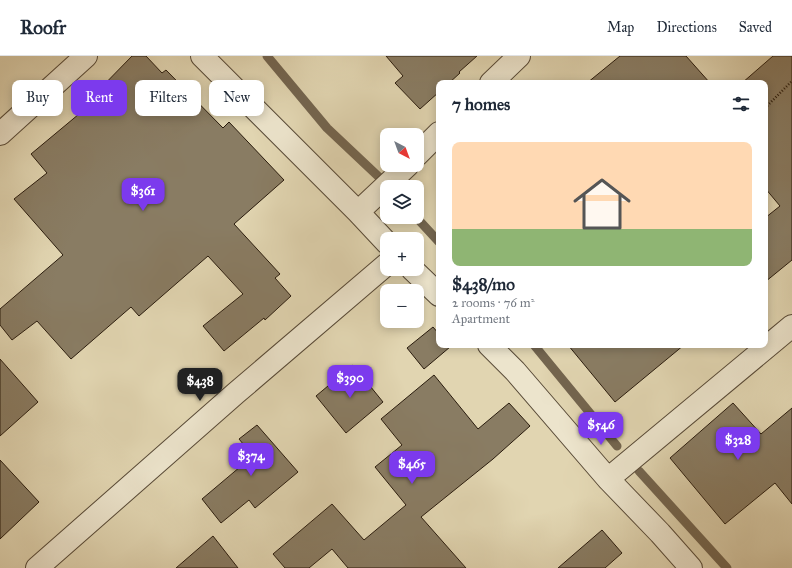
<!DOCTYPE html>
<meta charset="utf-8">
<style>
:root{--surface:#fff;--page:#f2f2f3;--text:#1f2937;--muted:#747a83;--line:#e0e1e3;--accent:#7c3aed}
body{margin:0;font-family:"IM FELL Great Primer",serif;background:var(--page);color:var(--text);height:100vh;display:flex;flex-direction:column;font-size:15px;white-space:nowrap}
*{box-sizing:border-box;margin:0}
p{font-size:13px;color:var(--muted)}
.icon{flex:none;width:22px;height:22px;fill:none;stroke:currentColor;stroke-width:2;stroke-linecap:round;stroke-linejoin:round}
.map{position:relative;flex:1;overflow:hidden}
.drawer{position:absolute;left:436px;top:24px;width:332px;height:268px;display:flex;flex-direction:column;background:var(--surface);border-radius:8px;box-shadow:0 2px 10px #0003}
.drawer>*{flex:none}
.guide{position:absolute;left:12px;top:24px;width:364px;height:36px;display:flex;gap:8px}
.needle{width:26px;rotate:139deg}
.tools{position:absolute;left:380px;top:72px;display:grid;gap:8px}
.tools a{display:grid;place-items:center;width:44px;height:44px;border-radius:8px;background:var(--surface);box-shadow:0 2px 10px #0003;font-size:20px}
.price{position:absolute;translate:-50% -34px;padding:0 9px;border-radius:8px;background:var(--accent);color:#fff;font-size:13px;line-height:26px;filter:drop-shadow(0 1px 2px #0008)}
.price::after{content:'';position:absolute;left:50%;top:24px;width:12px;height:9px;margin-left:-6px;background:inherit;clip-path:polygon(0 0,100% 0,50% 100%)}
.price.current{background:#222;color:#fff}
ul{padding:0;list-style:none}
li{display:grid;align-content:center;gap:8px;height:212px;padding:0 16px}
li+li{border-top:1px solid var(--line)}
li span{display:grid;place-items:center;height:124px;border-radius:8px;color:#555}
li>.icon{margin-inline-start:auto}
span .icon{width:72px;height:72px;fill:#fffc;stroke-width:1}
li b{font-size:17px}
h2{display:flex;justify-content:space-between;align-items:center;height:48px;padding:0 16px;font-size:17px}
.tag{padding:0 14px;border-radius:8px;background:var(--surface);box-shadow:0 2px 10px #0003;font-size:14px;line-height:36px}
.tag.current{background:var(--accent);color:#fff}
header{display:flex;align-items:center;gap:24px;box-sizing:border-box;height:56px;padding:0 20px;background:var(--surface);border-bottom:1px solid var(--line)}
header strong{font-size:19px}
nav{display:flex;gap:22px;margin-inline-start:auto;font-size:14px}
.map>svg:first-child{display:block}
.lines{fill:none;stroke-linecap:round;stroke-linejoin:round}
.stream{stroke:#73654f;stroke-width:9}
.building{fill:#897c63;stroke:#2a1c0e}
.minor-casing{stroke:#584a37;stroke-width:24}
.path{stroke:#2a1c0e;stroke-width:2.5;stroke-dasharray:1 2;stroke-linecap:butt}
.minor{stroke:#ece4cc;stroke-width:22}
</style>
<header>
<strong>Roofr</strong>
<nav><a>Map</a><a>Directions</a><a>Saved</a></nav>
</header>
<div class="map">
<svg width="792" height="512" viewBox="0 0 792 512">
<rect width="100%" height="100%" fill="#e1d5b1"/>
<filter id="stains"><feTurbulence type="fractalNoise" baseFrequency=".005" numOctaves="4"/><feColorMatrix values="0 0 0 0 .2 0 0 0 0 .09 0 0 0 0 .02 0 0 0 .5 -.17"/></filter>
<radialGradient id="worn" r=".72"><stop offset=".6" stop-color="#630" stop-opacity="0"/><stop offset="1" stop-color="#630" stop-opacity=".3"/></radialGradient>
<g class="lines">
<path class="stream" d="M 267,0 L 327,72 L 380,122
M 416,161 L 439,186
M 534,289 L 617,390
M 639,415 L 727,512"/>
</g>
<path class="building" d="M 132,0 L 146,0 L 162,17 L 166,14 L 223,72 L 229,66 L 284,124 L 234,168 L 280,218 L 275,222 L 291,240 L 265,264 L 264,262 L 224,295 L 203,270 L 243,238 L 208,200 L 139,260 L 131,251 L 71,303 L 37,265 L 12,284 L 0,269 L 0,253 L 63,199 L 14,143 L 47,117 L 31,98 L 79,58 L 78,56 L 95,42 L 93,40 Z
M 386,0 L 477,0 L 459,16 L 460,17 L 449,27 L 439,27 L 439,36 L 420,53 L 395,27 L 403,20 Z
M 620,0 L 686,0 L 710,27 L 587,27 Z
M 773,0 L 792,0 L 792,204 L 765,226 L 765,162 L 780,150 L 765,132 L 765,27 L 742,27 Z
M 433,271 L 439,278 L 439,289 L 448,289 L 450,291 L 424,313 L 407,292 Z
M 568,289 L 684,289 L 615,346 Z
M 0,303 L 38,346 L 0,380 Z
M 353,309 L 383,346 L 346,377 L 316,340 Z
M 434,319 L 478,373 L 509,347 L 530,370 L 493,403 L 421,461 L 466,512 L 348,512 L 332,493 L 309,512 L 285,512 L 273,498 L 332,448 L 364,484 L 406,449 L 375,411 L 402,389 L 381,363 Z
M 733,347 L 761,378 L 792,352 L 792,448 L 775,427 L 725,468 L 670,402 Z
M 257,369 L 298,416 L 255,452 L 249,444 L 221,467 L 202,443 L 253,400 L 239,383 Z
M 0,404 L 39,446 L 0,483 Z
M 602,474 L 622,497 L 605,512 L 558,512 Z
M 213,480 L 238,512 L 176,512 Z"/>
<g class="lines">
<g class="minor-casing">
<path id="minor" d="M 202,0 L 358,156
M 491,27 L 519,0
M 0,78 L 86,0
M 417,99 L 439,77
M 387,187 L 358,156 L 408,109
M 412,213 L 439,239
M 489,289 L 515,315 L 608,423 L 660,477 L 691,512
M 608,423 L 792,270
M 37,512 L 236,337 L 387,208"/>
</g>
<path class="path" d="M 765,52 L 792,25"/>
<use href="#minor" class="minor"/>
</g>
<rect width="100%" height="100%" filter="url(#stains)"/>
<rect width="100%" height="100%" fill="url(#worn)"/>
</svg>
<div class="tools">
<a><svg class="needle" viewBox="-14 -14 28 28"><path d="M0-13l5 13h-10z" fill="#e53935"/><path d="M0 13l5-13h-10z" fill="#747a83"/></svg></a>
<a><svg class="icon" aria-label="layers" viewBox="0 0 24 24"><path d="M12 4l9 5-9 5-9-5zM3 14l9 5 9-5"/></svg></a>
<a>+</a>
<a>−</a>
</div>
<b class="price" style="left:143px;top:156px">$361</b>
<b class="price" style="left:350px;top:343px">$390</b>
<b class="price current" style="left:200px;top:346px">$438</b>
<b class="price" style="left:601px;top:390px">$546</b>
<b class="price" style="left:738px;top:405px">$328</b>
<b class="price" style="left:251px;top:421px">$374</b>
<b class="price" style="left:412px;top:429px">$465</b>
<div class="guide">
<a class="tag">Buy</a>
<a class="tag current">Rent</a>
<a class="tag">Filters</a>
<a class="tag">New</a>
</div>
<section class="drawer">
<h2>7 homes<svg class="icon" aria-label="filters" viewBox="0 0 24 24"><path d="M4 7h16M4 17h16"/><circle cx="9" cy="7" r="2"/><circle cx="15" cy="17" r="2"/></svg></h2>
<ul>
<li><span style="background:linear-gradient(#ffd9b3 70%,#8fb573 0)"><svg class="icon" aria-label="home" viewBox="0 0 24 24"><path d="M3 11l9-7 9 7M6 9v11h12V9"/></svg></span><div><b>$438/mo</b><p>2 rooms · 76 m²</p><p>Apartment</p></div></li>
</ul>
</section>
</div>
